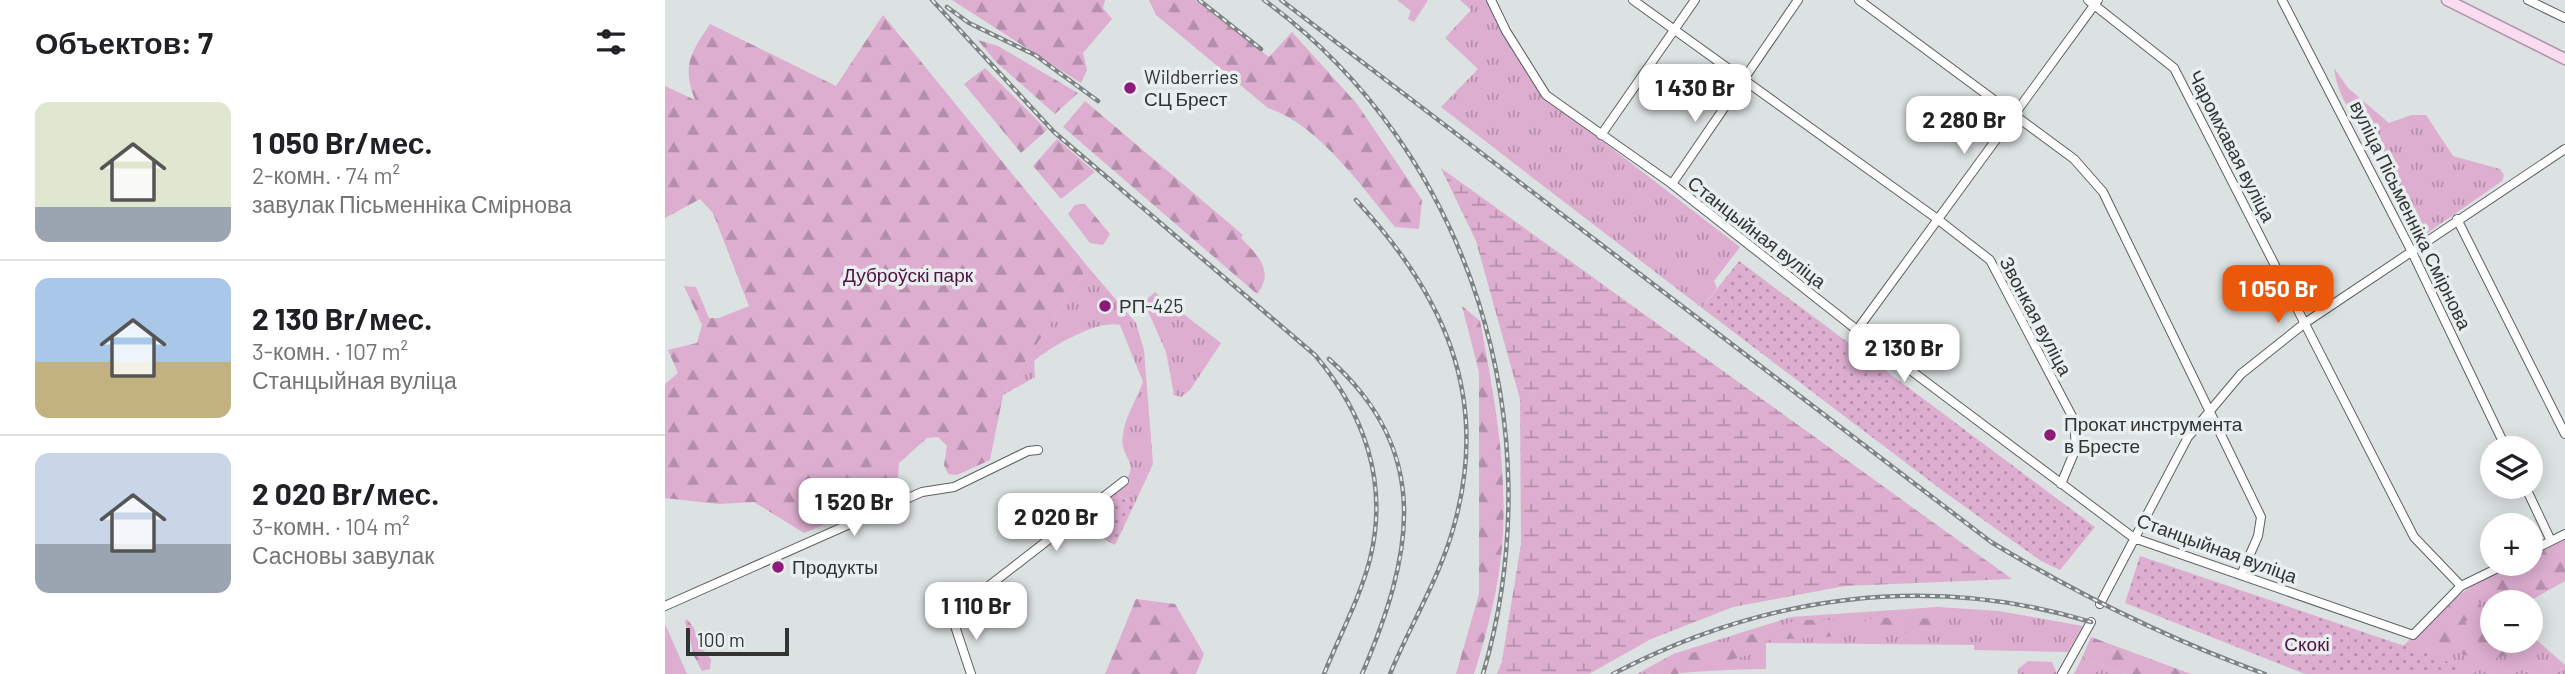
<!DOCTYPE html>
<html lang="ru">
<meta charset="utf-8">
<style>
:root{--surface:#fff;--page:#f6f6f6;--text:#202124;--muted:#757577;--line:#e0e0e0;--accent:#ea580c}
body{margin:0;font-family:Barlow,sans-serif;background:var(--page);color:var(--text);height:100vh;display:flex;flex-direction:column;font-size:26px;white-space:nowrap}
*{box-sizing:border-box;margin:0}
p{font-size:23px;color:var(--muted)}
.icon{flex:none;width:38px;height:38px;fill:none;stroke:currentColor;stroke-width:2;stroke-linecap:round;stroke-linejoin:round}
.map{position:relative;flex:1;overflow:hidden}
.side{display:flex;flex-direction:column;background:var(--surface);width:665px}
.side>*{flex:none}
.fabs{position:absolute;left:1815px;top:436px;display:grid;gap:14px}
.fabs a{display:grid;place-items:center;width:63px;height:63px;border-radius:50%;background:var(--surface);box-shadow:0 4px 18px #0003;font-size:35px}
.scale{position:absolute;left:21px;bottom:18px;width:103px;box-sizing:border-box;padding-left:7px;border:4px solid #323434;border-top:0;font-size:19px;line-height:24px;white-space:nowrap;color:#323434;-webkit-text-stroke:5px #e9eeef;paint-order:stroke}
.price{position:absolute;translate:-50% -60px;padding:0 16px;border-radius:14px;background:#fff;color:#222;font-size:23px;line-height:46px;filter:drop-shadow(0 2px 4px #0008)}
.price::after{content:'';position:absolute;left:50%;top:42px;width:21px;height:16px;margin-left:-10px;background:inherit;clip-path:polygon(0 0,100% 0,50% 100%)}
.price.current{background:var(--accent);color:#fff}
ul{padding:0;list-style:none}
li{display:flex;align-items:center;gap:21px;height:175px;padding:0 35px}
li+li{border-top:2px solid var(--line)}
li span{display:grid;place-items:center;flex:none;width:196px;height:140px;border-radius:14px;color:#555}
li>.icon{margin-inline-start:auto}
span .icon{width:84px;height:84px;fill:#fffc;stroke-width:1}
li b{font-size:30px}
h2{display:flex;justify-content:space-between;align-items:center;height:84px;padding:0 35px;font-size:30px}
main{display:flex;flex:1;min-height:0}
.map>svg:first-child{display:block}
.grass{fill:url(#grass-tufts)}
.forest{fill:url(#forest-firs)}
.wetland{fill:url(#wetland-marsh)}
.park{fill:url(#park-dots)}
.pitch{fill:#ddaed0}
.lines{fill:none;stroke-linecap:round;stroke-linejoin:round}
.minor-casing{stroke:#5d6161;stroke-width:10}
.major-casing{stroke:#b192a9;stroke-width:13}
.minor{stroke:#fff;stroke-width:8}
.major{stroke:#fadcf1;stroke-width:10}
.rail-casing{stroke:#7e8282;stroke-width:4.5}
.rail{stroke:#e9eeef;stroke-width:2;stroke-dasharray:5;stroke-linecap:butt}
.poi-dot{fill:#8e1a7a;stroke:#e9eeef;stroke-width:2.5}
.labels{text-anchor:middle;stroke-width:7;stroke-linejoin:round;paint-order:stroke}
.poi-label{font-size:19px;fill:#323434;stroke:#e9eeef;text-anchor:start}
.street-label{font-size:19px;fill:#323434;stroke:#e9eeef}
.park-label{font-size:19px;fill:#4e1243;stroke:#e9eeef}
</style>
<main>
<section class="side">
<h2>Объектов: 7<svg class="icon" aria-label="filters" viewBox="0 0 24 24"><path d="M4 7h16M4 17h16"/><circle cx="9" cy="7" r="2"/><circle cx="15" cy="17" r="2"/></svg></h2>
<ul>
<li><span style="background:linear-gradient(#dfe7d0 75%,#9aa5b1 0)"><svg class="icon" aria-label="home" viewBox="0 0 24 24"><path d="M3 11l9-7 9 7M6 9v11h12V9"/></svg></span><div><b>1 050 Br/мес.</b><p>2-комн. · 74 m²</p><p>завулак Пісьменніка Смірнова</p></div></li>
<li><span style="background:linear-gradient(#a9c7e8 60%,#c2b280 0)"><svg class="icon" aria-label="home" viewBox="0 0 24 24"><path d="M3 11l9-7 9 7M6 9v11h12V9"/></svg></span><div><b>2 130 Br/мес.</b><p>3-комн. · 107 m²</p><p>Станцыйная вуліца</p></div></li>
<li><span style="background:linear-gradient(#c9d6e8 65%,#9aa5b1 0)"><svg class="icon" aria-label="home" viewBox="0 0 24 24"><path d="M3 11l9-7 9 7M6 9v11h12V9"/></svg></span><div><b>2 020 Br/мес.</b><p>3-комн. · 104 m²</p><p>Сасновы завулак</p></div></li>
</ul>
</section>
<div class="map">
<svg width="1900" height="674" viewBox="0 0 1900 674">
<defs>
<pattern id="grass-tufts" width="24" height="20" patternUnits="userSpaceOnUse" patternTransform="scale(1.75)"><rect width="24" height="20" fill="#ddaed0"/><path d="M3 7l-1-3M5 7V3M7 7l1-3M15 17l-1-3M17 17v-4M19 17l1-3" fill="none" stroke="#b48eaa"/></pattern>
<pattern id="forest-firs" width="22" height="20" patternUnits="userSpaceOnUse" patternTransform="scale(1.75)"><rect width="22" height="20" fill="#ddaed0"/><path d="M5 1l3.5 6h-7zM16 11l3.5 6h-7z" fill="#b48eaa"/></pattern>
<pattern id="wetland-marsh" width="20" height="14" patternUnits="userSpaceOnUse" patternTransform="scale(1.75)"><rect width="20" height="14" fill="#ddaed0"/><path d="M1 5h8M5 5V1M11 12h8M15 12V8" fill="none" stroke="#b48eaa"/></pattern>
<pattern id="park-dots" width="8" height="8" patternUnits="userSpaceOnUse" patternTransform="scale(1.75)"><rect width="8" height="8" fill="#ddaed0"/><path d="M2 2h.1M6 6h.1" fill="none" stroke="#b48eaa" stroke-width="1.8" stroke-linecap="round"/></pattern>
</defs>
<rect width="100%" height="100%" fill="#dce1e1"/>
<path class="grass" d="M 732,0 L 763,0 L 749,22 L 743,19 L 746,11 Z
M 795,0 L 822,0 L 875,93 L 1075,247 L 1049,281 L 1052,288 L 1037,308 L 776,107 L 813,69 L 780,38 L 806,10 Z
M 1669,68 L 1683,88 L 1724,123 L 1746,115 L 1761,115 L 1788,156 L 1835,169 L 1839,175 L 1837,181 L 1758,236 L 1748,233 C 1732,208 1725,182 1711,156 C 1697,128 1672,99 1669,68 Z
M 423,267 L 471,323 L 479,350 L 488,464 L 469,505 L 450,493 C 483,459 453,464 458,434 C 460,417 472,398 478,382 L 455,325 C 433,319 385,347 369,361 L 370,377 L 338,395 Z
M 490,292 L 556,343 L 525,390 L 516,397 L 509,395 L 501,352 L 479,302 Z
M 1900,538 L 1900,581 L 1863,602 L 1827,602 L 1827,640 L 1866,640 L 1866,635 L 1900,665 L 1900,674 L 1810,674 L 1738,646 C 1772,616 1817,564 1866,564 L 1866,556 Z
M 1273,607 L 1334,611 L 1418,626 L 1403,652 L 1309,650 L 1309,645 L 1101,643 L 1101,669 C 1057,669 1016,674 972,674 L 1008,654 L 1126,617 Z
M 1417,658 L 1462,674 L 1409,674 Z
M 1363,661 L 1387,662 L 1392,674 L 1353,674 L 1353,669 Z"/>
<path class="forest" d="M 287,0 L 440,0 L 438,8 L 447,19 L 418,53 L 422,70 L 416,83 Z
M 484,0 L 530,0 L 604,57 L 627,32 L 692,104 L 757,200 L 754,229 L 730,227 C 697,187 653,124 603,108 L 491,15 Z
M 218,15 L 423,267 L 338,395 L 325,460 L 292,475 L 283,474 L 279,465 L 282,446 L 273,437 L 262,438 L 234,463 L 232,494 L 139,533 L 89,502 L 53,504 L 0,498 L 0,384 L 13,373 L 3,350 L 32,343 L 37,325 L 19,286 L 31,287 L 44,318 L 54,318 L 84,306 L 48,213 L 35,199 L 0,218 L 0,86 L 30,100 C 17,65 25,54 45,24 L 171,86 Z
M 313,40 L 333,46 L 413,93 L 390,114 L 330,61 Z
M 320,68 L 382,130 L 356,153 L 299,84 Z
M 420,101 L 578,235 L 576,238 C 593,255 610,272 592,294 L 398,127 Z
M 392,139 L 430,172 L 396,199 L 368,166 Z
M 420,204 L 445,234 L 438,245 L 425,243 L 403,214 L 410,205 Z
M 797,306 L 815,321 C 830,400 846,484 835,565 C 830,602 820,639 809,674 L 791,674 L 814,594 L 814,372 Z
M 1900,538 L 1900,574 L 1863,602 L 1827,604 L 1818,597 L 1812,583 L 1850,564 L 1866,564 L 1866,556 Z
M 1806,598 L 1815,603 L 1816,610 L 1800,622 L 1806,632 L 1820,632 L 1827,640 L 1857,641 C 1836,673 1792,653 1764,642 L 1757,629 L 1791,600 Z
M 471,599 L 510,604 L 539,654 L 531,674 L 440,674 Z
M 1234,617 L 1271,619 L 1276,627 L 1272,633 L 1205,633 L 1198,626 L 1202,619 Z
M 22,619 L 29,628 L 34,646 L 46,659 L 45,669 L 37,671 L 29,656 L 20,621 Z
M 1133,620 L 1169,620 L 1177,627 L 1175,636 L 1102,640 L 1091,653 L 1012,674 L 984,674 L 1024,654 Z
M 1426,637 L 1526,674 L 1462,674 L 1417,658 Z"/>
<path class="wetland" d="M 776,168 L 1347,579 L 1180,586 L 1068,607 L 986,639 L 924,674 L 832,674 L 837,661 L 856,544 L 855,399 L 811,241 Z"/>
<path class="park" d="M 1074,261 L 1430,527 L 1395,570 L 1376,561 L 1278,491 L 1037,308 Z
M 450,493 L 469,505 L 450,545 L 431,535 L 416,520 Z
M 1475,556 L 1772,657 L 1810,674 L 1640,674 L 1460,603 Z"/>
<path class="pitch" d="M 0,626 L 1,626 L 22,674 L 0,674 Z"/>
<g class="lines">
<g class="minor-casing">
<path id="minor" d="M 826,0 L 841,31 L 881,95 L 1007,184 L 1192,330 L 1469,538 L 1748,635 L 1796,586 L 1841,564
M 968,0 L 1271,218 L 1325,260 L 1409,420 L 1411,448 L 1396,484
M 1194,0 L 1409,159 L 1438,192 L 1596,517 L 1593,536 L 1576,575
M 1423,0 L 1509,68 L 1749,537 L 1796,586
M 1617,0 L 1746,250 L 1841,448
M 1863,0 L 1900,18
M 936,135 L 1030,0
M 1007,184 L 1133,0
M 1792,219 L 1900,434
M 1192,330 L 1433,0
M 1860,486 L 1886,541
M 1866,551 L 1900,534
M 1435,604 L 1523,437 L 1576,374 L 1640,323 L 1900,149
M 0,606 L 257,492 L 289,487 L 363,451 L 373,450
M 306,674 L 287,617 L 303,610 L 307,599 L 459,481
M 1397,674 L 1426,622"/>
</g>
<g class="major-casing">
<path id="major" d="M 1782,0 L 1900,59"/>
</g>
<use href="#minor" class="minor"/>
<use href="#major" class="major"/>
<g class="rail-casing">
<path id="rail" d="M 267,0 L 389,132 L 650,355 C 699,413 724,482 705,559 C 695,598 674,637 659,674
M 534,0 L 596,49
M 599,0 C 807,152 890,429 818,674
M 616,0 L 1326,542 C 1414,595 1503,639 1600,674
M 282,7 L 304,23 L 370,55 L 433,101
M 691,200 C 777,293 825,393 790,522 C 776,576 746,623 725,674
M 664,359 C 770,453 747,557 697,674
M 948,674 C 1097,596 1263,572 1426,622"/>
</g>
<use href="#rail" class="rail"/>
</g>
<g class="poi-dot">
<circle cx="465" cy="88" r="7"/>
<circle cx="440" cy="306" r="7"/>
<circle cx="1385" cy="435" r="7"/>
<circle cx="113" cy="567" r="7"/>
</g>
<g class="labels">
<g class="poi-label">
<text x="479" y="84">Wildberries<tspan x="479" dy="22">СЦ Брест</tspan></text>
<text x="454" y="313">РП-425</text>
<text x="1399" y="431">Прокат инструмента<tspan x="1399" dy="22">в Бресте</tspan></text>
<text x="127" y="574">Продукты</text>
</g>
<g class="street-label">
<text transform="translate(1567 146) rotate(63)" y="7">Чаромхавая вуліца</text>
<text transform="translate(1746 215) rotate(64)" y="7">вуліца Пісьменніка Смірнова</text>
<text transform="translate(1092 232) rotate(38)" y="7">Станцыйная вуліца</text>
<text transform="translate(1371 316) rotate(62)" y="7">Звонкая вуліца</text>
<text transform="translate(1552 548) rotate(20)" y="7">Станцыйная вуліца</text>
</g>
<g class="park-label">
<text x="243" y="282">Дуброўскі парк</text>
<text x="1642" y="651">Скокі</text>
</g>
</g>
</svg>
<div class="fabs">
<a><svg class="icon" aria-label="layers" viewBox="0 0 24 24"><path d="M12 4l9 5-9 5-9-5zM3 14l9 5 9-5"/></svg></a>
<a>+</a>
<a>−</a>
</div>
<div class="scale">100 m</div>
<b class="price" style="left:1030px;top:124px">1 430 Br</b>
<b class="price" style="left:1299px;top:156px">2 280 Br</b>
<b class="price current" style="left:1613px;top:325px">1 050 Br</b>
<b class="price" style="left:1239px;top:384px">2 130 Br</b>
<b class="price" style="left:189px;top:538px">1 520 Br</b>
<b class="price" style="left:391px;top:553px">2 020 Br</b>
<b class="price" style="left:311px;top:642px">1 110 Br</b>
</div>
</main>
